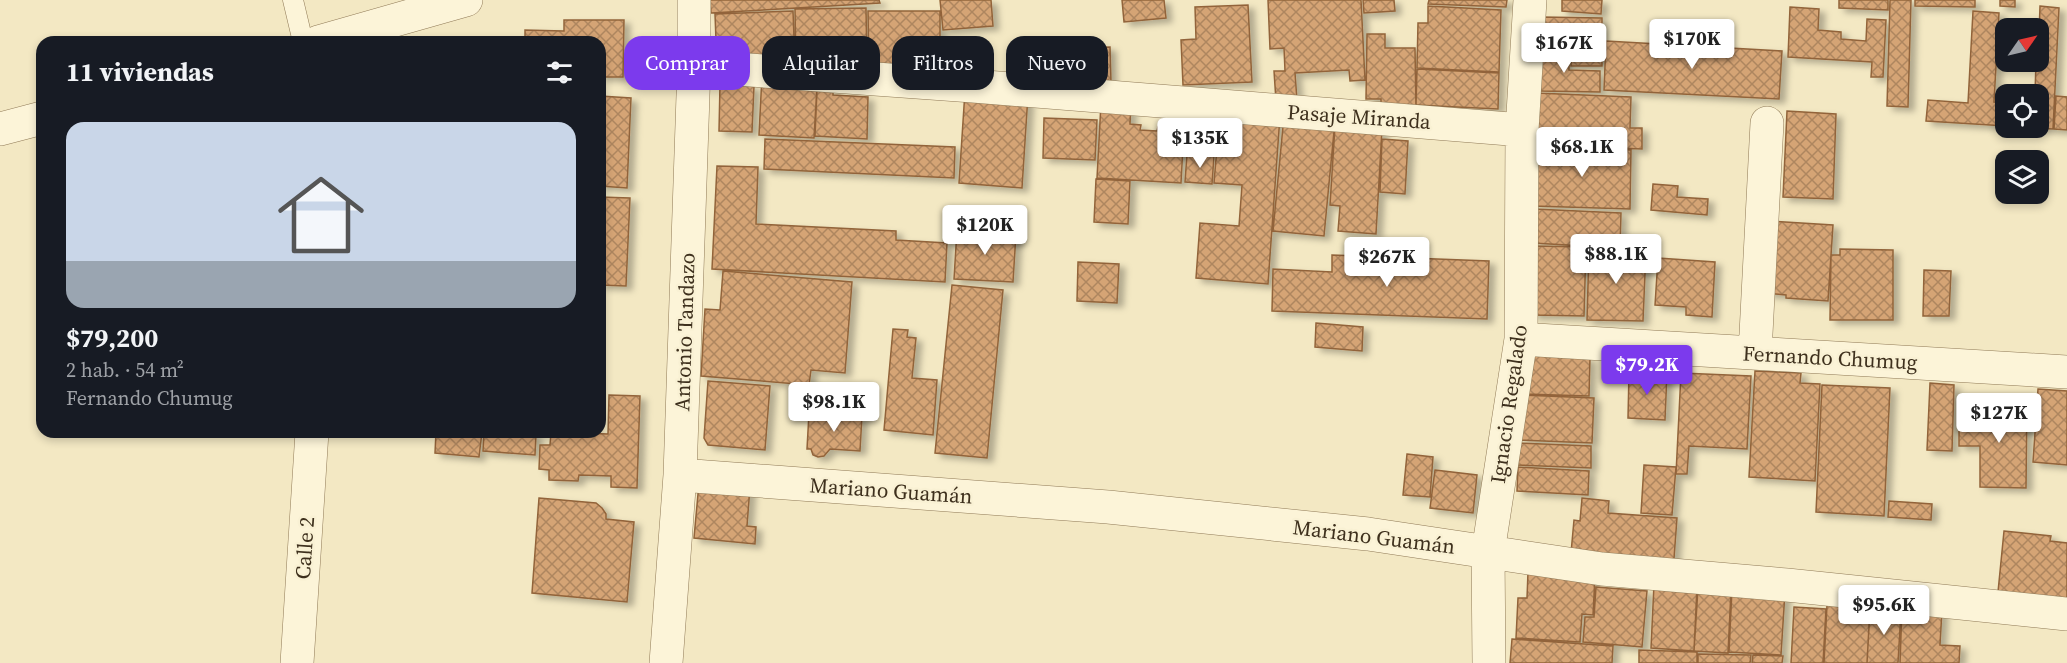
<!DOCTYPE html>
<html lang="es">
<meta charset="utf-8">
<style>
:root{--surface:#171b24;--page:#242831;--text:#f1f3f6;--muted:#9ea1a6;--line:#363941;--accent:#7c3aed}
body{margin:0;font-family:"Source Serif 4",serif;background:var(--page);color:var(--text);height:100vh;display:flex;flex-direction:column;font-size:22px;white-space:nowrap}
*{box-sizing:border-box;margin:0}
p{font-size:20px;color:var(--muted)}
.icon{flex:none;width:33px;height:33px;fill:none;stroke:currentColor;stroke-width:2;stroke-linecap:round;stroke-linejoin:round}
.map{position:relative;flex:1;overflow:hidden}
.panel{position:absolute;left:36px;top:36px;width:570px;height:402px;display:flex;flex-direction:column;background:var(--surface);border-radius:18px;box-shadow:0 3px 9px #0003}
.panel>*{flex:none}
.hud{position:absolute;left:624px;top:36px;width:570px;height:54px;display:flex;gap:12px}
.needle{width:39px;rotate:56deg}
.buttons{position:absolute;left:1995px;top:18px;display:grid;gap:12px}
.buttons a{display:grid;place-items:center;width:54px;height:54px;border-radius:12px;background:var(--surface);box-shadow:0 3px 9px #0003;font-size:30px}
.price{position:absolute;translate:-50% -51px;padding:0 14px;border-radius:6px;background:#fff;color:#222;font-size:20px;line-height:39px;filter:drop-shadow(0 2px 3px #0008)}
.price::after{content:'';position:absolute;left:50%;top:36px;width:18px;height:14px;margin-left:-9px;background:inherit;clip-path:polygon(0 0,100% 0,50% 100%)}
.price.selected{background:var(--accent);color:#fff}
ul{padding:0;list-style:none}
li{display:grid;align-content:center;gap:12px;height:318px;padding:0 30px}
li+li{border-top:2px solid var(--line)}
li span{display:grid;place-items:center;height:186px;border-radius:18px;color:#555}
li>.icon{margin-inline-start:auto}
span .icon{width:108px;height:108px;fill:#fffc;stroke-width:1}
li b{font-size:26px}
h2{display:flex;justify-content:space-between;align-items:center;height:72px;padding:0 30px;font-size:26px}
.chip{padding:0 21px;border-radius:18px;background:var(--surface);box-shadow:0 3px 9px #0003;font-size:21px;line-height:54px}
.chip.selected{background:var(--accent);color:#fff}
.map>svg:first-child{display:block}
.building{fill:url(#building-cross-hatch);stroke:#92643a;stroke-width:1.5;filter:url(#shadow)}
.lines{fill:none;stroke-linecap:round;stroke-linejoin:round}
.service-casing{stroke:#907a57;stroke-width:21}
.minor-casing{stroke:#907a57;stroke-width:34}
.service{stroke:#fcf4d8;stroke-width:20}
.minor{stroke:#fcf4d8;stroke-width:33}
.labels{text-anchor:middle;stroke-width:5;stroke-linejoin:round;paint-order:stroke}
.street-label{font-size:21px;fill:#3e301d;stroke:#f9f1d4}
</style>
<div class="map">
<svg width="2067" height="663" viewBox="0 0 2067 663">
<defs>
<pattern id="building-cross-hatch" width="8" height="8" patternUnits="userSpaceOnUse" patternTransform="scale(1.5)"><rect width="8" height="8" fill="#d5a475"/><path d="M0 0l8 8M0 8l8-8" fill="none" stroke="#ae865f"/></pattern>
<filter id="shadow"><feDropShadow dx="6" dy="4" stdDeviation="3" flood-color="#0004"/></filter>
</defs>
<rect width="100%" height="100%" fill="#f3e8c3"/>
<path class="building" d="M 710,0 L 879,0 L 880,3 L 711,13 Z
M 940,0 L 991,0 L 993,26 L 943,30 Z
M 1122,0 L 1164,0 L 1166,18 L 1124,22 Z
M 1268,0 L 1361,0 L 1365,80 L 1350,81 L 1349,70 L 1295,73 L 1297,100 L 1276,101 L 1274,71 L 1285,71 L 1284,48 L 1270,49 Z
M 1363,0 L 1394,0 L 1395,11 L 1364,13 Z
M 1429,0 L 1507,0 L 1506,7 L 1428,4 Z
M 1562,0 L 1602,0 L 1601,14 L 1562,11 Z
M 1839,0 L 1888,0 L 1888,10 L 1839,8 Z
M 1890,0 L 1911,0 L 1908,107 L 1887,106 Z
M 1915,0 L 1975,0 L 1975,7 L 1915,6 Z
M 2000,0 L 2015,0 L 2015,7 L 2000,6 Z
M 1248,5 L 1252,82 L 1183,85 L 1181,40 L 1196,39 L 1195,7 Z
M 1428,6 L 1501,10 L 1499,72 L 1417,68 L 1418,23 L 1428,23 Z
M 2040,6 L 2059,8 L 2053,129 L 2032,128 L 2038,128 L 2038,94 L 2035,94 L 2036,62 L 2038,62 Z
M 1790,7 L 1819,9 L 1818,30 L 1841,32 L 1841,39 L 1866,41 L 1867,19 L 1886,20 L 1883,77 L 1871,77 L 1872,62 L 1788,57 Z
M 866,8 L 867,67 L 796,67 L 795,9 Z
M 793,11 L 795,64 L 717,67 L 715,14 Z
M 868,11 L 940,11 L 940,73 L 869,73 Z
M 1973,11 L 1999,13 L 1994,102 L 2006,103 L 2006,126 L 1926,121 L 1928,100 L 1968,103 Z
M 1541,17 L 1602,18 L 1602,66 L 1571,66 L 1571,48 L 1541,48 Z
M 564,20 L 624,20 L 623,77 L 600,77 L 600,42 L 525,42 L 525,30 L 564,31 Z
M 1367,34 L 1385,34 L 1385,48 L 1415,48 L 1416,110 L 1381,106 L 1381,99 L 1366,99 Z
M 1606,41 L 1782,51 L 1779,99 L 1604,90 Z
M 1110,47 L 1111,82 L 1080,82 L 1080,48 Z
M 1539,48 L 1569,49 L 1569,70 L 1600,71 L 1600,92 L 1539,91 Z
M 1417,69 L 1499,73 L 1498,109 L 1416,105 Z
M 762,75 L 817,86 L 814,138 L 759,135 Z
M 720,84 L 754,86 L 752,132 L 719,131 Z
M 817,90 L 833,91 L 833,95 L 868,97 L 867,139 L 815,136 Z
M 965,91 L 1028,95 L 1022,188 L 959,183 Z
M 1536,93 L 1631,97 L 1630,128 L 1642,128 L 1642,149 L 1534,145 Z
M 600,96 L 631,98 L 627,188 L 600,186 Z
M 2056,96 L 2067,97 L 2067,130 L 2054,129 Z
M 1101,103 L 1131,105 L 1130,124 L 1141,125 L 1140,130 L 1157,131 L 1158,127 L 1184,128 L 1181,183 L 1097,178 Z
M 1220,111 L 1280,116 L 1268,284 L 1196,278 L 1200,223 L 1239,226 L 1242,185 L 1214,183 Z
M 1787,111 L 1836,114 L 1833,199 L 1783,197 Z
M 1284,116 L 1335,121 L 1324,236 L 1273,231 Z
M 1044,118 L 1097,120 L 1095,160 L 1043,158 Z
M 1335,126 L 1382,129 L 1376,234 L 1338,231 L 1340,206 L 1330,205 Z
M 765,139 L 955,147 L 954,178 L 764,169 Z
M 1382,139 L 1408,141 L 1405,194 L 1380,192 Z
M 1534,147 L 1631,150 L 1630,209 L 1533,206 Z
M 1187,154 L 1214,156 L 1212,184 L 1185,182 Z
M 717,166 L 758,167 L 756,224 L 896,231 L 896,240 L 947,243 L 945,282 L 712,269 Z
M 1096,179 L 1130,181 L 1128,224 L 1094,222 Z
M 1653,184 L 1678,186 L 1677,197 L 1708,199 L 1707,215 L 1651,210 Z
M 600,197 L 630,198 L 626,286 L 600,285 Z
M 1534,209 L 1621,213 L 1620,248 L 1532,243 Z
M 1769,221 L 1833,225 L 1828,301 L 1786,298 L 1786,295 L 1765,293 Z
M 957,230 L 1016,234 L 1013,282 L 954,279 Z
M 1534,246 L 1586,247 L 1584,316 L 1532,315 Z
M 1589,249 L 1646,251 L 1643,321 L 1587,320 Z
M 1840,249 L 1893,250 L 1893,320 L 1830,320 L 1831,255 L 1840,255 Z
M 1332,255 L 1489,261 L 1487,319 L 1272,311 L 1273,269 L 1332,272 Z
M 1658,258 L 1715,262 L 1712,317 L 1686,315 L 1686,307 L 1655,305 Z
M 1078,262 L 1119,264 L 1117,303 L 1077,301 Z
M 1924,270 L 1951,271 L 1949,316 L 1923,316 Z
M 723,271 L 852,282 L 845,373 L 811,370 L 809,385 L 701,376 L 705,309 L 720,310 Z
M 952,285 L 1003,290 L 987,458 L 935,453 Z
M 1316,323 L 1363,327 L 1362,351 L 1315,347 Z
M 893,329 L 908,330 L 907,337 L 916,338 L 912,378 L 937,380 L 933,435 L 884,430 Z
M 1531,352 L 1590,358 L 1589,396 L 1524,394 Z
M 1755,371 L 1801,373 L 1800,383 L 1820,384 L 1815,481 L 1749,477 Z
M 1629,372 L 1667,373 L 1665,420 L 1628,418 Z
M 1681,373 L 1751,376 L 1747,449 L 1689,446 L 1687,474 L 1676,474 Z
M 708,381 L 770,386 L 765,450 L 708,445 L 704,438 Z
M 1930,383 L 1954,385 L 1952,451 L 1927,450 Z
M 1822,385 L 1890,388 L 1884,516 L 1816,512 Z
M 2038,389 L 2067,391 L 2067,465 L 2033,462 Z
M 609,395 L 640,396 L 637,488 L 611,487 L 611,476 L 579,475 L 578,481 L 549,480 L 549,470 L 539,469 L 540,445 L 550,445 L 551,432 L 608,434 Z
M 1521,395 L 1594,398 L 1592,443 L 1519,440 Z
M 1980,403 L 2027,404 L 2026,488 L 1980,487 L 1980,446 L 1959,446 L 1959,419 L 1980,419 Z
M 809,413 L 862,416 L 860,451 L 830,449 L 824,456 L 818,457 L 813,455 L 811,449 L 807,449 Z
M 436,432 L 482,432 L 479,457 L 435,453 Z
M 484,432 L 529,432 L 529,434 L 536,435 L 535,455 L 483,451 Z
M 1518,443 L 1591,446 L 1591,468 L 1517,465 Z
M 1407,454 L 1433,457 L 1430,497 L 1403,495 Z
M 1644,465 L 1676,467 L 1672,515 L 1641,513 Z
M 1518,467 L 1589,471 L 1588,495 L 1517,491 Z
M 1435,470 L 1477,475 L 1473,513 L 1430,508 Z
M 699,483 L 750,487 L 747,526 L 756,527 L 755,544 L 694,538 Z
M 539,498 L 596,503 L 602,508 L 606,514 L 606,519 L 634,522 L 627,602 L 532,593 Z
M 1582,498 L 1609,501 L 1608,513 L 1677,518 L 1673,572 L 1570,564 L 1574,520 L 1580,521 Z
M 1889,501 L 1932,504 L 1931,520 L 1888,517 Z
M 2004,531 L 2051,536 L 2050,541 L 2067,543 L 2067,599 L 1998,592 Z
M 1528,572 L 1595,576 L 1593,615 L 1582,614 L 1580,642 L 1516,638 L 1518,598 L 1527,598 Z
M 1654,584 L 1697,587 L 1694,651 L 1651,648 Z
M 1596,587 L 1647,591 L 1642,647 L 1583,642 L 1585,617 L 1594,617 Z
M 1698,588 L 1731,591 L 1728,653 L 1694,651 Z
M 1732,589 L 1785,592 L 1781,655 L 1729,652 Z
M 1827,605 L 1870,608 L 1867,663 L 1824,663 Z
M 1794,607 L 1826,609 L 1823,663 L 1791,663 Z
M 1902,608 L 1942,610 L 1940,645 L 1960,646 L 1959,663 L 1900,663 Z
M 1870,609 L 1901,611 L 1898,663 L 1867,663 Z
M 1512,639 L 1613,646 L 1612,663 L 1510,663 Z
M 1639,650 L 1697,652 L 1697,663 L 1639,663 Z
M 1698,654 L 1751,655 L 1750,663 L 1698,663 Z
M 1753,655 L 1783,656 L 1782,663 L 1752,663 Z"/>
<g class="lines">
<g class="service-casing">
<path id="service" d="M 293,0 L 303,42"/>
</g>
<g class="minor-casing">
<path id="minor" d="M 318,42 L 466,0
M 694,66 L 973,86 L 1522,130
M 0,129 L 42,118
M 1521,339 L 2067,372
M 1755,353 L 1767,123
M 680,475 L 1108,507 L 1368,534 L 1602,569 L 1787,585 L 2067,614
M 297,663 L 312,432
M 666,663 L 680,475 L 694,66 L 694,0
M 1489,663 L 1488,552 L 1521,339 L 1522,130 L 1530,0"/>
</g>
<use href="#service" class="service"/>
<use href="#minor" class="minor"/>
</g>
<g class="labels">
<g class="street-label">
<text transform="translate(1359 117) rotate(4)" y="7">Pasaje Miranda</text>
<text transform="translate(685 332) rotate(-88)" y="7">Antonio Tandazo</text>
<text transform="translate(1830 358) rotate(3)" y="7">Fernando Chumug</text>
<text transform="translate(1509 404) rotate(-82)" y="7">Ignacio Regalado</text>
<text transform="translate(891 491) rotate(4)" y="7">Mariano Guamán</text>
<text transform="translate(1374 537) rotate(7)" y="7">Mariano Guamán</text>
<text transform="translate(305 548) rotate(-86)" y="7">Calle 2</text>
</g>
</g>
</svg>
<div class="buttons">
<a><svg class="needle" viewBox="-14 -14 28 28"><path d="M0-13l5 13h-10z" fill="#e53935"/><path d="M0 13l5-13h-10z" fill="#9ea1a6"/></svg></a>
<a><svg class="icon" aria-label="locate" viewBox="0 0 24 24"><circle cx="12" cy="12" r="6"/><path d="M12 2v4M12 18v4M2 12h4M18 12h4"/></svg></a>
<a><svg class="icon" aria-label="layers" viewBox="0 0 24 24"><path d="M12 4l9 5-9 5-9-5zM3 14l9 5 9-5"/></svg></a>
</div>
<b class="price" style="left:1692px;top:70px">$170K</b>
<b class="price" style="left:1564px;top:74px">$167K</b>
<b class="price" style="left:1200px;top:169px">$135K</b>
<b class="price" style="left:1582px;top:178px">$68.1K</b>
<b class="price" style="left:985px;top:256px">$120K</b>
<b class="price" style="left:1616px;top:285px">$88.1K</b>
<b class="price" style="left:1387px;top:288px">$267K</b>
<b class="price selected" style="left:1647px;top:396px">$79.2K</b>
<b class="price" style="left:834px;top:433px">$98.1K</b>
<b class="price" style="left:1999px;top:444px">$127K</b>
<b class="price" style="left:1884px;top:636px">$95.6K</b>
<div class="hud">
<a class="chip selected">Comprar</a>
<a class="chip">Alquilar</a>
<a class="chip">Filtros</a>
<a class="chip">Nuevo</a>
</div>
<section class="panel">
<h2>11 viviendas<svg class="icon" aria-label="filters" viewBox="0 0 24 24"><path d="M4 7h16M4 17h16"/><circle cx="9" cy="7" r="2"/><circle cx="15" cy="17" r="2"/></svg></h2>
<ul>
<li><span style="background:linear-gradient(#c9d6e8 75%,#9aa5b1 0)"><svg class="icon" aria-label="home" viewBox="0 0 24 24"><path d="M3 11l9-7 9 7M6 9v11h12V9"/></svg></span><div><b>$79,200</b><p>2 hab. · 54 m²</p><p>Fernando Chumug</p></div></li>
</ul>
</section>
</div>
